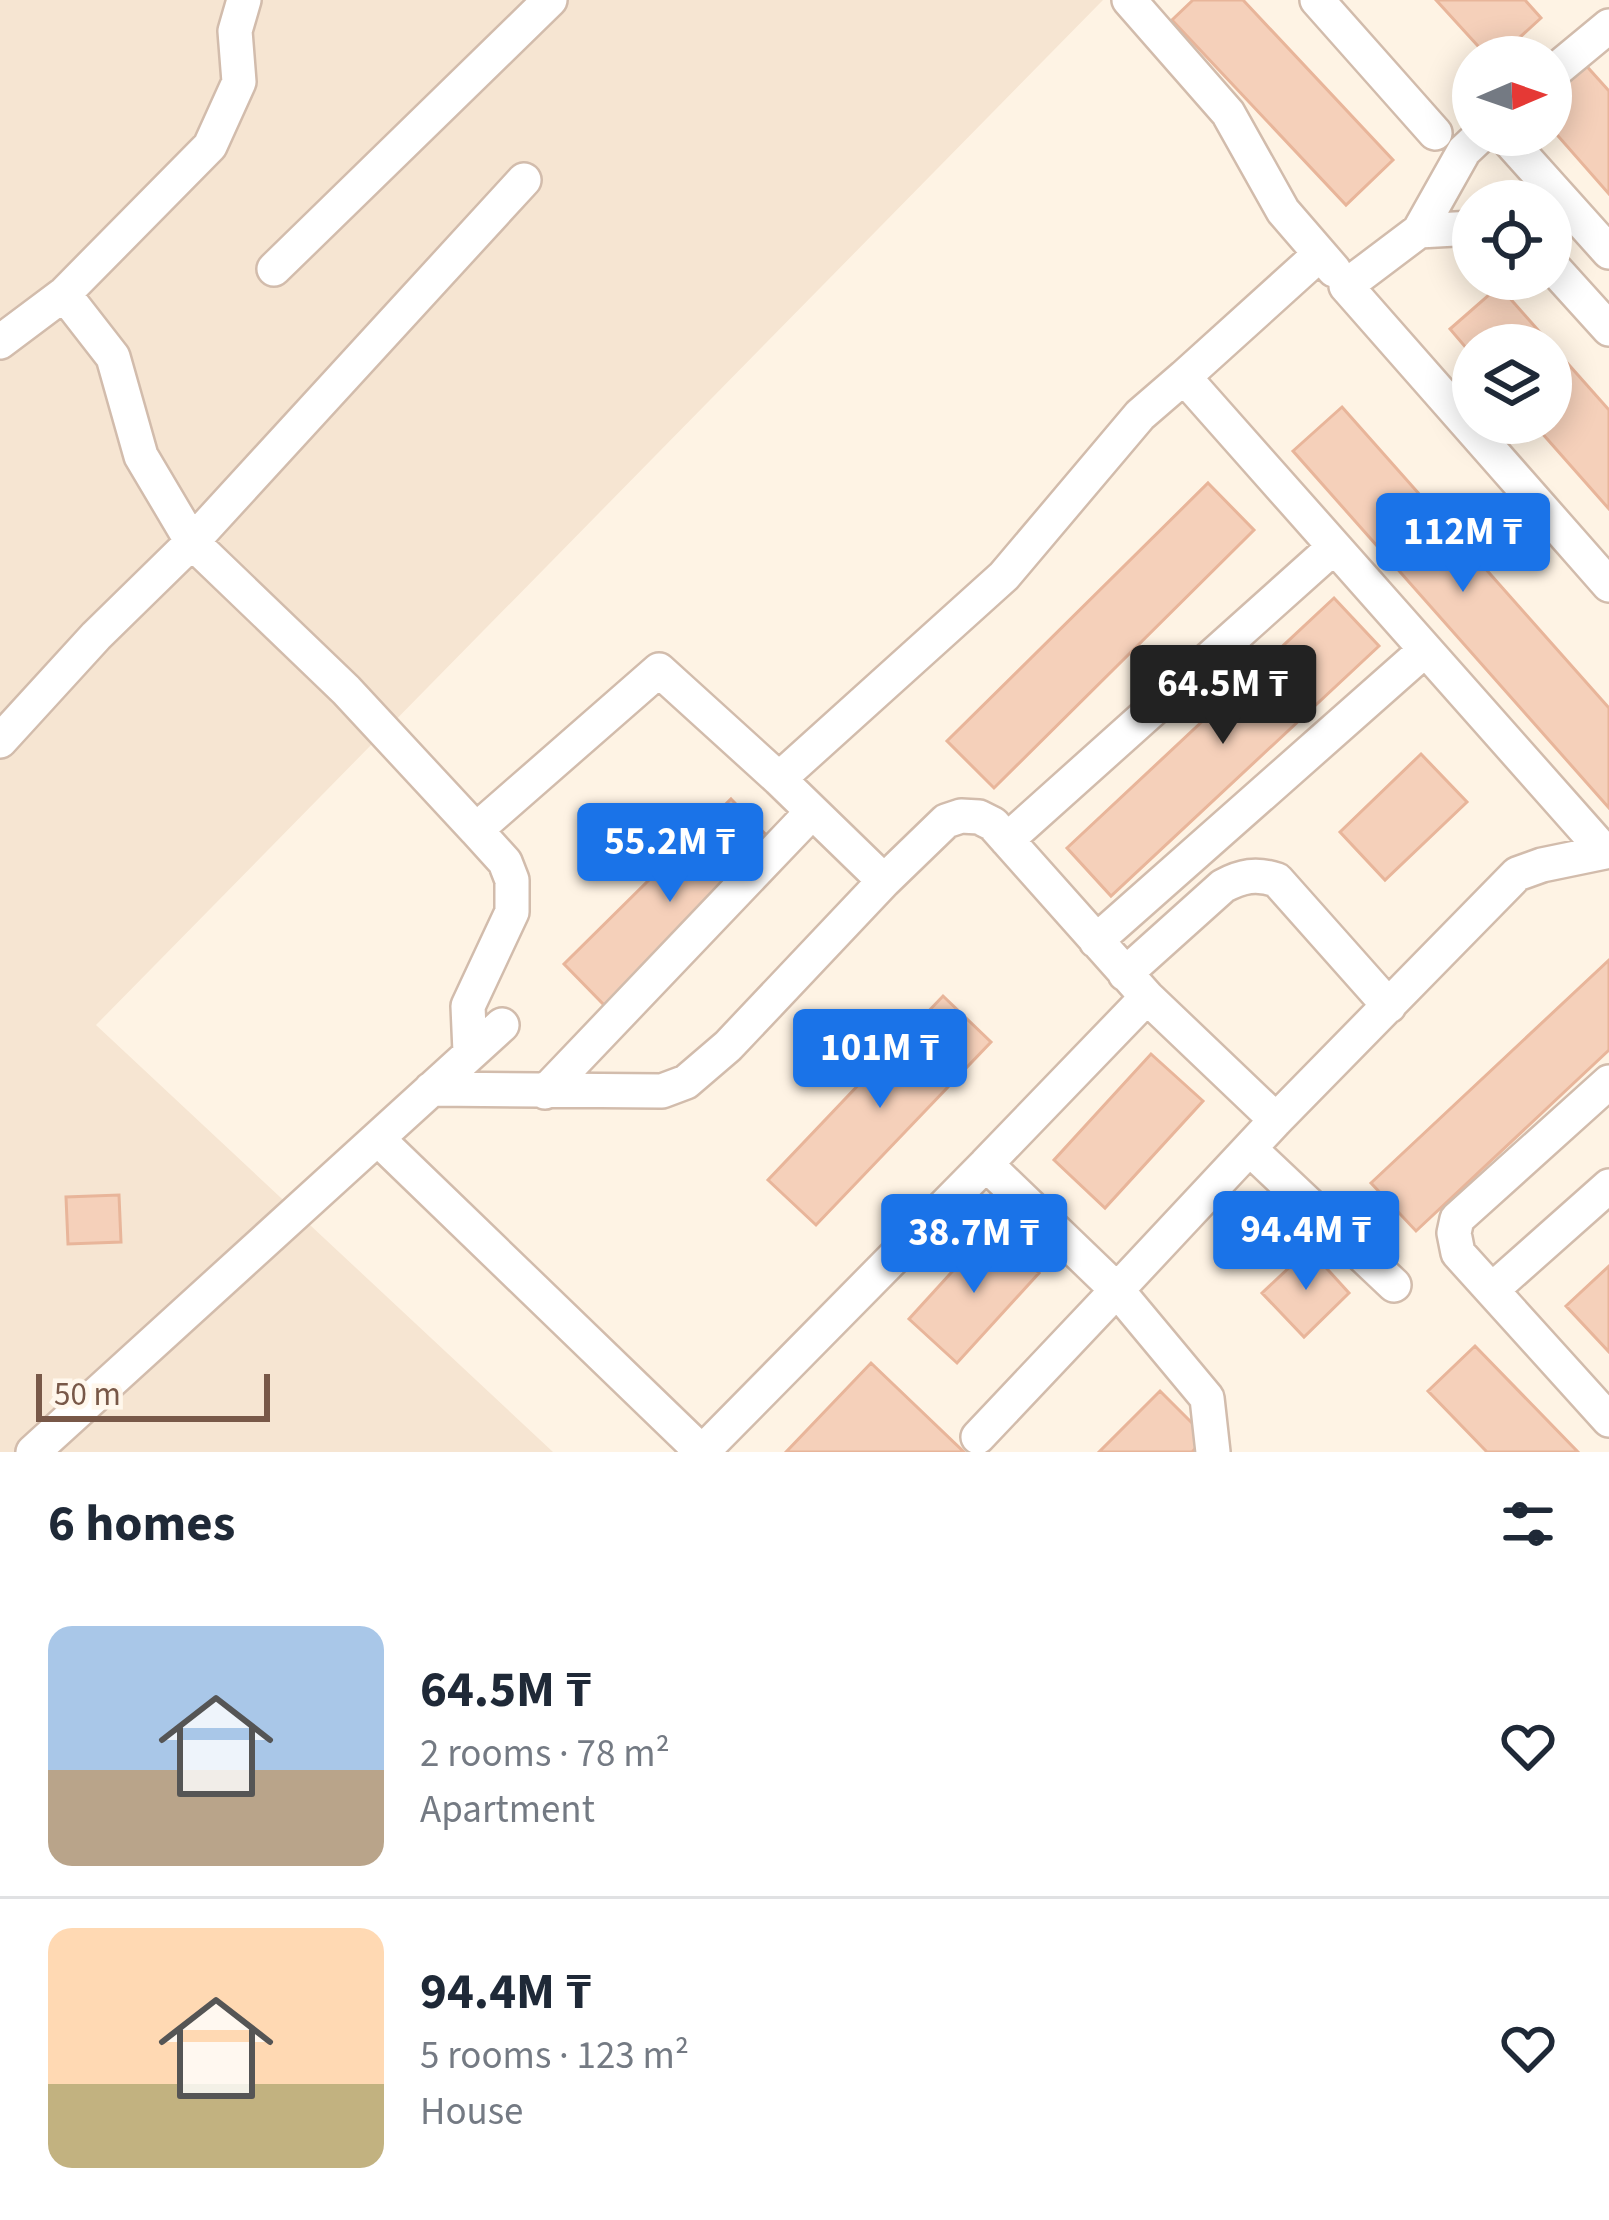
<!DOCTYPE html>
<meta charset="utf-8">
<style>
:root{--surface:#fff;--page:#f6f6f7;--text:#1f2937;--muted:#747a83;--line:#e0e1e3;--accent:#1a73e8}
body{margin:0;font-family:"Source Sans 3",sans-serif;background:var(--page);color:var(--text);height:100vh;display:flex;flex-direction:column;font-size:45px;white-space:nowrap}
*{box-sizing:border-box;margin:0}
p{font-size:39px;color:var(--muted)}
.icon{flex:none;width:66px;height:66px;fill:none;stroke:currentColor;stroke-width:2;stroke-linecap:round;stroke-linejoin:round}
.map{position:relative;height:1452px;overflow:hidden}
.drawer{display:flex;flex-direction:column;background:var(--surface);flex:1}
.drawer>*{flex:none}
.needle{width:78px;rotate:88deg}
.buttons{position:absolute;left:1452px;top:36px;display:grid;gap:24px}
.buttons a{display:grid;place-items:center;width:120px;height:120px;border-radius:50%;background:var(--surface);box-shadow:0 6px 30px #0003;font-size:60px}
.scale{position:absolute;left:36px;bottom:30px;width:234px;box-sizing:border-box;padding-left:12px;border:6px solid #785848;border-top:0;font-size:33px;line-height:42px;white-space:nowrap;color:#785848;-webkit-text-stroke:9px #fff7ec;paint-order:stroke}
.price{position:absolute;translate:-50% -102px;padding:0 27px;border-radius:12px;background:var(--accent);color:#fff;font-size:39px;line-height:78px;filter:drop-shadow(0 3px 6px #0008)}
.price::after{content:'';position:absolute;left:50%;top:72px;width:36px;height:27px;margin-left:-18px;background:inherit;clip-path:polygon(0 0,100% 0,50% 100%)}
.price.current{background:#222;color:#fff}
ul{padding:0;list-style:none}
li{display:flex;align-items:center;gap:36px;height:300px;padding:0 48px}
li+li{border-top:3px solid var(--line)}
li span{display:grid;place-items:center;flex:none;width:336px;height:240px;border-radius:24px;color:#555}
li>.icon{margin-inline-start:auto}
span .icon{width:144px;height:144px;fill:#fffc;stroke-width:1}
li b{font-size:51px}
h2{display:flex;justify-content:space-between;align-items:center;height:144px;padding:0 48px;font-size:51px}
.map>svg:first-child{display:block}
.residential{fill:#f6e5d2}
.building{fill:#f5d0ba;stroke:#e8b59a;stroke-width:3}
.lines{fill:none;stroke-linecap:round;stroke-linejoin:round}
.minor-casing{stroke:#d2bcac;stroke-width:38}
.minor{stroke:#fff;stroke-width:33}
</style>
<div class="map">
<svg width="1609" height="1452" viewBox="0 0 1609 1452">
<rect width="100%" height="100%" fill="#fef3e4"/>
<path class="residential" d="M 0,0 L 1103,0 L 96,1025 L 553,1452 L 0,1452 Z"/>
<path class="building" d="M 1193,0 L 1243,0 L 1393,160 L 1346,205 L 1172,20 Z
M 1436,0 L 1525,0 L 1541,18 L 1498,57 L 1488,57 Z
M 1582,61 L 1609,91 L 1609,194 L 1551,128 L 1551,89 Z
M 1499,286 L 1609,410 L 1609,509 L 1533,423 L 1551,423 L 1551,345 L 1473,345 L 1473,356 L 1450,329 Z
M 1342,407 L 1609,708 L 1609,808 L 1293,451 Z
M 1208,483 L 1254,530 L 994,788 L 947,741 Z
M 1334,598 L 1379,646 L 1111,896 L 1067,848 Z
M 1421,754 L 1467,802 L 1385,880 L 1340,832 Z
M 731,799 L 777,846 L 610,1011 L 564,964 Z
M 1609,960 L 1609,1050 L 1416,1231 L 1371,1183 Z
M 943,996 L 991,1042 L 816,1225 L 768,1180 Z
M 1151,1054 L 1203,1101 L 1105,1208 L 1054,1160 Z
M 119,1195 L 121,1242 L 68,1244 L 66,1197 Z
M 991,1229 L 1039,1273 L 957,1363 L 909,1319 Z
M 1309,1249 L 1349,1293 L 1304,1337 L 1262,1293 Z
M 1609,1266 L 1609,1352 L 1566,1306 Z
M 1475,1346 L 1578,1452 L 1487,1452 L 1428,1391 Z
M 871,1363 L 964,1452 L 786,1452 Z
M 1160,1391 L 1206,1437 L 1192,1452 L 1099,1452 Z"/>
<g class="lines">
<g class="minor-casing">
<path id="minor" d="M 1129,0 L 1228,113 L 1283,211 L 1334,270
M 1317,0 L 1435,133
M 1551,74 L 1609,26
M 1504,135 L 1609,252
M 1473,228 L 1419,231 L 1346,286 L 1609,585
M 1419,231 L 1464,151 L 1481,135
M 1320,254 L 1184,377 L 1605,852 L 1609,851
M 1551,265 L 1609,329
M 274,269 L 550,0
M 64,294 L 113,357 L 141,456 L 192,542 L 346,690 L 476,830
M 0,342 L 64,294 L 210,146 L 239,82 L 235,31 L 244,0
M 0,741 L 96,636 L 192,542 L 524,180
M 779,779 L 1004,576 L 1140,415 L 1184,377
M 1007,840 L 1334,547
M 1096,941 L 1425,650
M 1125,974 L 1223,886 C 1242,876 1256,873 1277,880 L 1389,1006
M 470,1052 L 468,1006 L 512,912 L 512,880 L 505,862 L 476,830 L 659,670 L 779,779 L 884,881
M 1609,1082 L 1457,1219 L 1454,1233 L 1458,1253 L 1609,1420
M 431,1089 L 662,1091 L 686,1082 L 728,1046 L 884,881 L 946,821 L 961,816 L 979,817 L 993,824 L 1147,997 L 1276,1120
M 545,1092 L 812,812
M 378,1139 L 702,1452 L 986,1164 L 1117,1290 L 1276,1120 L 1517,874 L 1542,865 L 1605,852
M 1250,1149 L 1394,1285
M 986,1164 L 1147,997
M 1493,1289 L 1609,1186
M 978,1437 L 1117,1290 L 1207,1398 L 1213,1452
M 33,1452 L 502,1025"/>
</g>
<use href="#minor" class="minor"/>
</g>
</svg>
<div class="buttons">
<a><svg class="needle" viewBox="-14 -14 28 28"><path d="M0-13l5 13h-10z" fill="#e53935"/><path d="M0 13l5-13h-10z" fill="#747a83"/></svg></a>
<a><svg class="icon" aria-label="locate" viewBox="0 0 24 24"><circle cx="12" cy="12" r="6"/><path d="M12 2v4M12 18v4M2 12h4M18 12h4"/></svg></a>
<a><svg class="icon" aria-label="layers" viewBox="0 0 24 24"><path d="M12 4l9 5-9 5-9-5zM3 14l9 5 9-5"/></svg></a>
</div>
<div class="scale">50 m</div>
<b class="price" style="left:1463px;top:595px">112M ₸</b>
<b class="price current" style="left:1223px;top:747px">64.5M ₸</b>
<b class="price" style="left:670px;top:905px">55.2M ₸</b>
<b class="price" style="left:880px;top:1111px">101M ₸</b>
<b class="price" style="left:1306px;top:1293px">94.4M ₸</b>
<b class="price" style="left:974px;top:1296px">38.7M ₸</b>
</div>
<section class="drawer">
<h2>6 homes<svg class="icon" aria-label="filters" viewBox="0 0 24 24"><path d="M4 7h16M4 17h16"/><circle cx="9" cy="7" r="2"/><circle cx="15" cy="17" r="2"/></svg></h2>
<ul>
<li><span style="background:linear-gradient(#a9c7e8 60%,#b9a48a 0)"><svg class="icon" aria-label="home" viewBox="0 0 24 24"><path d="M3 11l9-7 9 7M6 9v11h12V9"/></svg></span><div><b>64.5M ₸</b><p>2 rooms · 78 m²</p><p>Apartment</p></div><svg class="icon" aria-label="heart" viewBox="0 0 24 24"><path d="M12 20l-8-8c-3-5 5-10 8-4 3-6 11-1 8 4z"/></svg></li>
<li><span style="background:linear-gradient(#ffd9b3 65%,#c2b280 0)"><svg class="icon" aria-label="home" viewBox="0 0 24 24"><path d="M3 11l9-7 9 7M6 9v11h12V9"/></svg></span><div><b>94.4M ₸</b><p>5 rooms · 123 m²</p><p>House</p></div><svg class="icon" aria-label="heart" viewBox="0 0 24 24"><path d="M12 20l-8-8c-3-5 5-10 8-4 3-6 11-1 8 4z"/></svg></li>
</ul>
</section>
